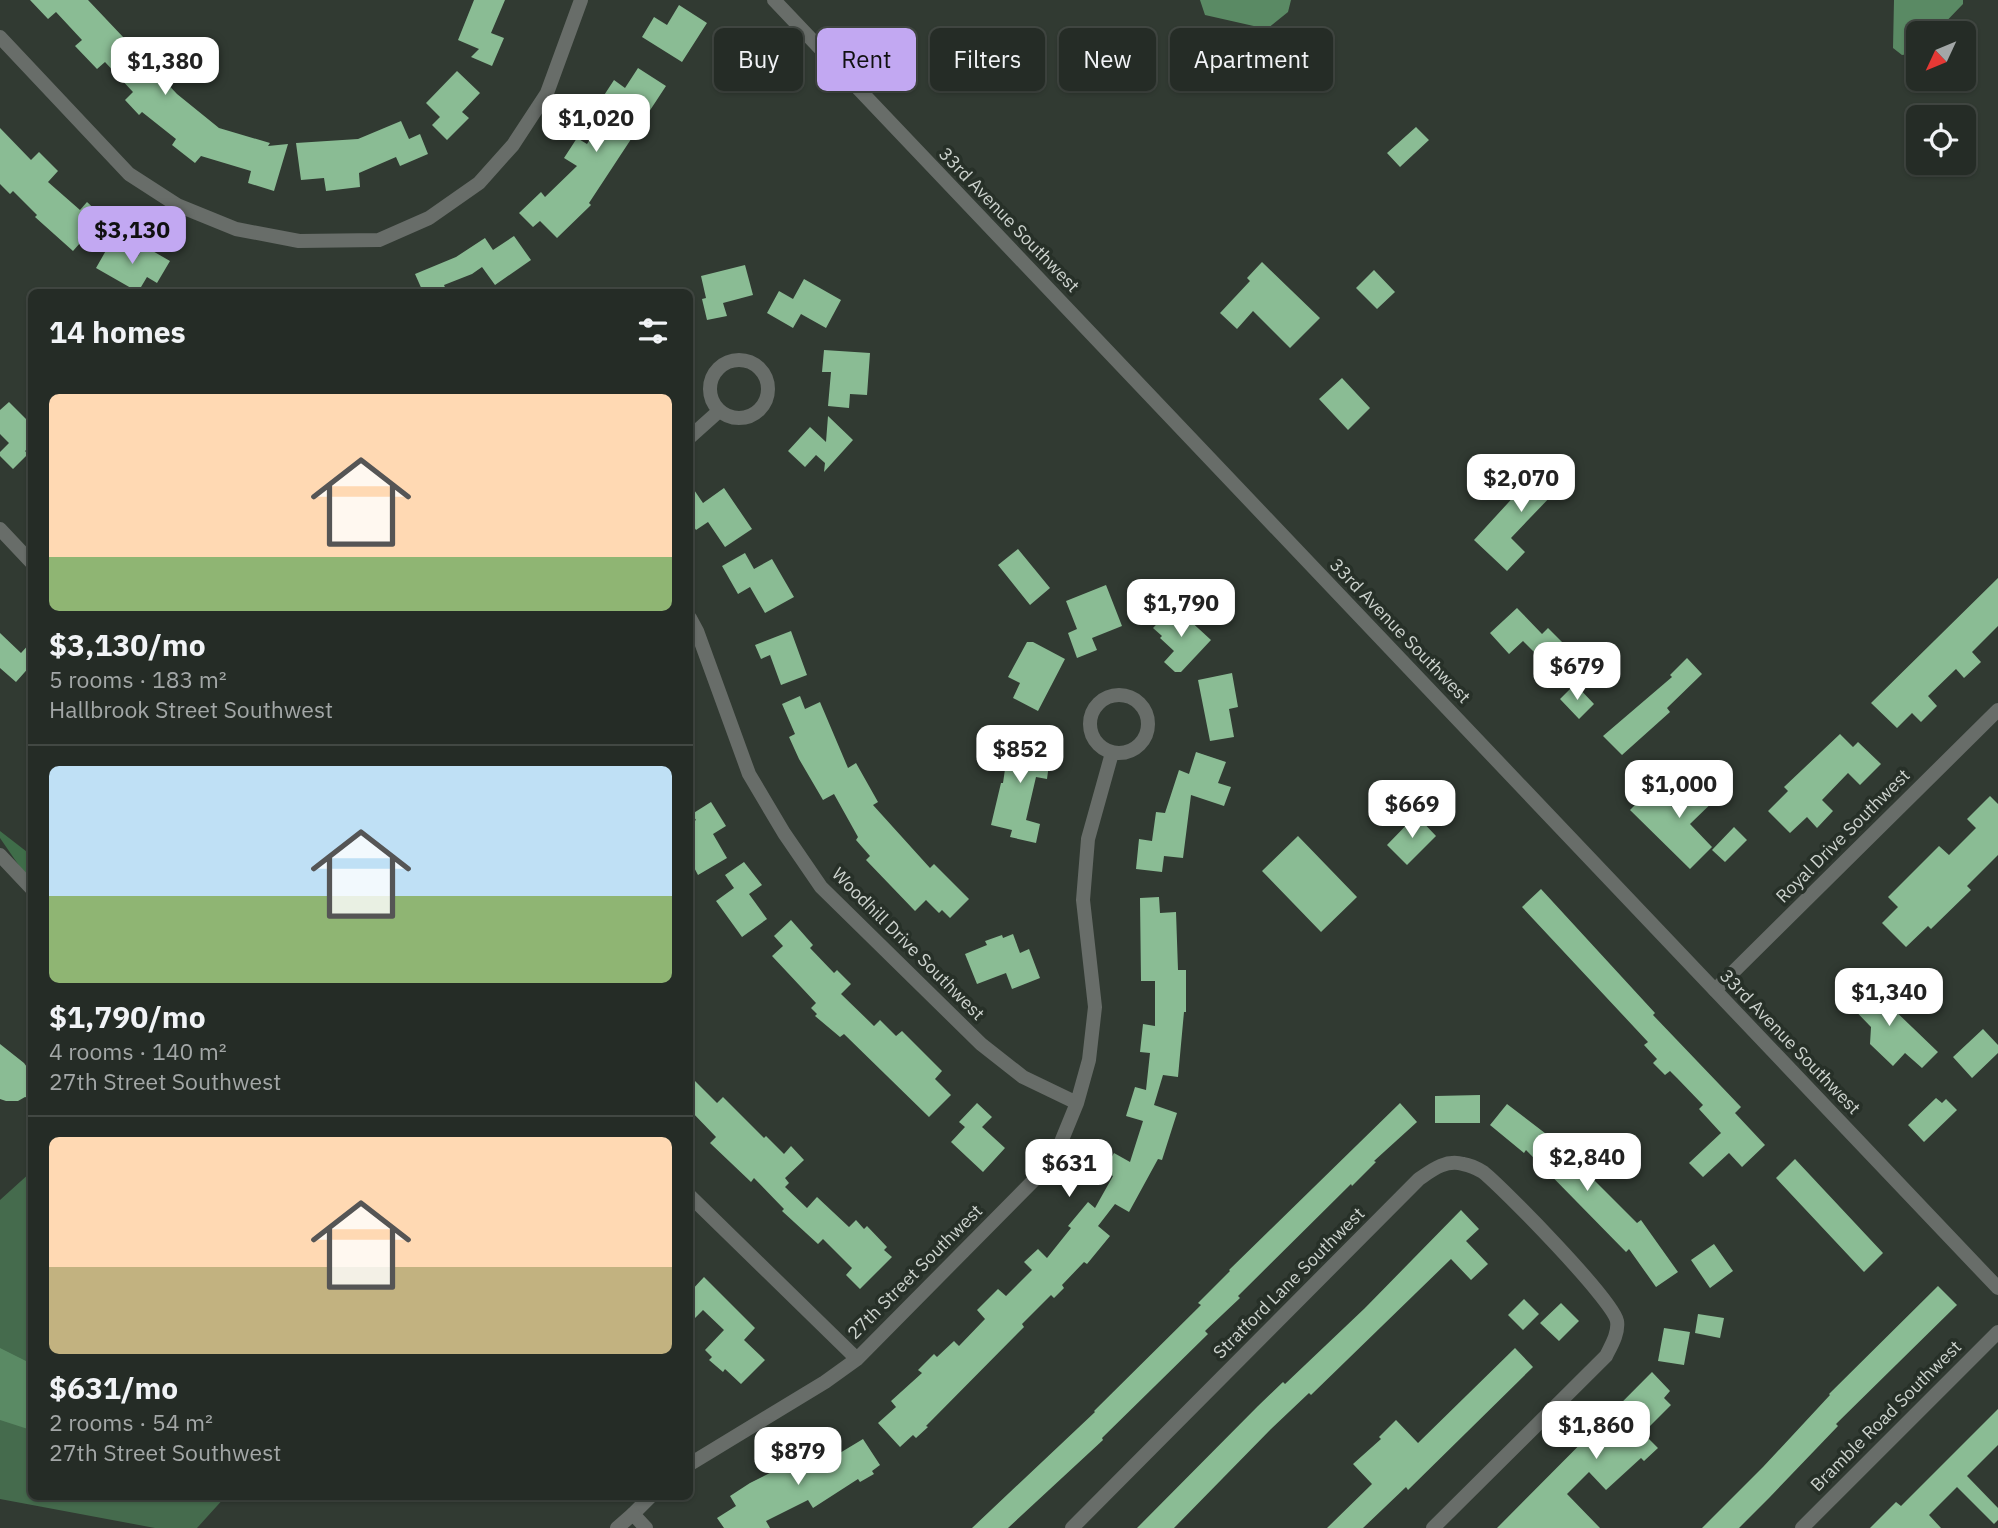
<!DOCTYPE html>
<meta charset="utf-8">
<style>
:root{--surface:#252c26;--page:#313832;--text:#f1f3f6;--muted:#a3a7a7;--line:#424843;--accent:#c2a8f2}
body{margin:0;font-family:"IBM Plex Sans",sans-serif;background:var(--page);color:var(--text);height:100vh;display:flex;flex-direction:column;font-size:26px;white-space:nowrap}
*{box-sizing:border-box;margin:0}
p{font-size:23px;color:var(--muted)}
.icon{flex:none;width:38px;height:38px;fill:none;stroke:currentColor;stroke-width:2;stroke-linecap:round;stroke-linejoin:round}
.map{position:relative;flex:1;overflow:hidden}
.drawer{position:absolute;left:28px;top:289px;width:665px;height:1211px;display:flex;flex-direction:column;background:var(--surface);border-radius:10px;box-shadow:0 2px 5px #0004,0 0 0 2px var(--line)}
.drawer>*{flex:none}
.hud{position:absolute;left:714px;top:28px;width:665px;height:63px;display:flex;gap:14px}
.needle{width:46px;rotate:226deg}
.fabs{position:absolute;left:1906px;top:21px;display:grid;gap:14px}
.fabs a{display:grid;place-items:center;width:70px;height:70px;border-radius:10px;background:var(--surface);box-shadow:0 2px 5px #0004,0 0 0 2px var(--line);font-size:35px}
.price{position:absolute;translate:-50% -60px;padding:0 16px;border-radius:14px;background:#fff;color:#222;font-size:23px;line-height:46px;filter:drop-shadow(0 2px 4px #0008)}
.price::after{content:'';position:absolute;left:50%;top:42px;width:21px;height:16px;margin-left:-10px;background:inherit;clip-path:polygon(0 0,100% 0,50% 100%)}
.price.active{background:var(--accent);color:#111}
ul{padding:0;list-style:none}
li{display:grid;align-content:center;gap:14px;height:371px;padding:0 21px}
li+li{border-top:2px solid var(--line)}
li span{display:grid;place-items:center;height:217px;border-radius:10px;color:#555}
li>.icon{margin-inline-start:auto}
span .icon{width:126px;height:126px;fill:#fffc;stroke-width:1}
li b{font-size:30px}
h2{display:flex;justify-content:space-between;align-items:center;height:84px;padding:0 21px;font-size:30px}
.tag{padding:0 24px;border-radius:10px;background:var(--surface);box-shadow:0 2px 5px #0004,0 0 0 2px var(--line);font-size:24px;line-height:63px}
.tag.active{background:var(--accent);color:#111}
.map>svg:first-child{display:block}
.green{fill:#456b4d}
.forest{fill:#3f6d49}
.water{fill:#5a8a64}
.building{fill:#8abc94}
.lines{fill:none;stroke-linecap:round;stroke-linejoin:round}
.minor{stroke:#686d69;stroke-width:14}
.tertiary{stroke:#686d69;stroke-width:14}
.labels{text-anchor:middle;stroke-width:7;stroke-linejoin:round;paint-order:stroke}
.street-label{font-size:18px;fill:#cdd3ce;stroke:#273028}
</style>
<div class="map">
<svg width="1998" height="1528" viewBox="0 0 1998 1528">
<rect width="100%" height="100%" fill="#313a32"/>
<path class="green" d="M 31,1172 L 32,1496 L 226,1496 L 197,1528 L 155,1528 L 0,1499 L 0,1200 Z"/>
<path class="forest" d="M 0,831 L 31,855 L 31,883 L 0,838 Z"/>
<path class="water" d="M 1200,0 L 1291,0 L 1288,12 L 1267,29 L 1205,15 Z
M 1894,0 L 1963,0 L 1963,4 L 1935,33 L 1918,33 L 1918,50 L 1916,53 L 1902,55 L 1893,48 Z
M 0,1348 L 26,1361 L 31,1370 L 31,1430 L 0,1420 Z"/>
<path class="building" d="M 30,0 L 88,0 L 177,94 L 219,128 L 270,143 L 268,146 L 288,144 L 274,191 L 248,183 L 251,171 L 201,156 L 195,163 L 172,145 L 176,139 L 142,112 L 139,115 L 125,100 L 133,92 L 105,62 L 97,69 L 75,46 L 82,40 L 56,12 L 48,19 Z
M 474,0 L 505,0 L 491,33 L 504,38 L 492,66 L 471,57 L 479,49 L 458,40 Z
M 679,5 L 707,23 L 682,62 L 642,37 L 654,17 L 667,25 Z
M 638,68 L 666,86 L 589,203 L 591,205 L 557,238 L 540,221 L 533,227 L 519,213 L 541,192 L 545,197 L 577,166 L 564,158 L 577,138 L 587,144 L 607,113 L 597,106 L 614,80 L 625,88 Z
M 457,71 L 480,93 L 462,112 L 469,118 L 447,140 L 432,125 L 440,117 L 426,103 Z
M 401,121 L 409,139 L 420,134 L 428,154 L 400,166 L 396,157 L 359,173 L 360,187 L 326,191 L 324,178 L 301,180 L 296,143 L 358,139 Z
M 1416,127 L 1429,140 L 1400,167 L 1387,153 Z
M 0,128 L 31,160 L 39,152 L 58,171 L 48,182 L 80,210 L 87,202 L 103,217 L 73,251 L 35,217 L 37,215 L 13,191 L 10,194 L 0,184 Z
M 514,236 L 531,260 L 495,285 L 482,267 L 472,274 L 444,285 L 447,292 L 423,292 L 415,274 L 456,257 L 485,238 L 493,250 Z
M 112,240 L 138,256 L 144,246 L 170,261 L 157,283 L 147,277 L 138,292 L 96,268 Z
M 1262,262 L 1320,318 L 1290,348 L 1253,311 L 1237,329 L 1220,313 L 1250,281 L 1247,278 Z
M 745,265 L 753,295 L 723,303 L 727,316 L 707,320 L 702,299 L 706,298 L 701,276 Z
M 1374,270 L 1395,292 L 1377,309 L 1356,288 Z
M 804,279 L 841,300 L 826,328 L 801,314 L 793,328 L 767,313 L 779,291 L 793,299 Z
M 824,350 L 870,353 L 867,395 L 850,394 L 849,408 L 828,406 L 831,372 L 822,372 Z
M 1342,378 L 1370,408 L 1348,430 L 1319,399 Z
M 9,402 L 32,425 L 32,445 L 25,451 L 28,454 L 13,469 L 0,456 L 0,452 L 9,443 L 0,434 L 0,410 Z
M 828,416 L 853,440 L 824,472 L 825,463 L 816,455 L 805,467 L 788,451 L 810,427 L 826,442 Z
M 1555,456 L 1573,473 L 1511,538 L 1525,552 L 1507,571 L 1474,540 L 1530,479 L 1531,481 Z
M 690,484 L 703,503 L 724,488 L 752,529 L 725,547 L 708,522 L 696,530 L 690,521 Z
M 1018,549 L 1050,588 L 1030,605 L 998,565 Z
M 745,553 L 754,569 L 772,559 L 794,597 L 765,613 L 750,587 L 738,594 L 722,566 Z
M 1998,578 L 1998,626 L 1972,652 L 1981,662 L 1964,678 L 1956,669 L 1928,696 L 1937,706 L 1921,722 L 1912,713 L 1897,728 L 1871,703 Z
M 1106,585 L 1122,626 L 1092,638 L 1097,650 L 1077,658 L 1068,633 L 1077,629 L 1066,601 Z
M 1174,606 L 1211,640 L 1181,672 L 1175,672 L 1164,662 L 1174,651 L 1160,638 L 1162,636 L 1153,628 Z
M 1517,608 L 1542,634 L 1548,628 L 1564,644 L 1545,663 L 1523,641 L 1509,654 L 1490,633 Z
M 791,631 L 807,675 L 781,685 L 770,655 L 761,659 L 755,645 Z
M 0,633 L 21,653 L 32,641 L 32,664 L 16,682 L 0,668 Z
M 1027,642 L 1033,642 L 1065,659 L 1038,711 L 1013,698 L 1020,683 L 1008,677 Z
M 1687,658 L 1702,674 L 1667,708 L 1670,712 L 1622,755 L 1603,736 L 1672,677 L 1670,675 Z
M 1232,673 L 1238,707 L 1229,709 L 1234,737 L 1210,741 L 1198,680 Z
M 1575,684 L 1594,704 L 1579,719 L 1560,699 Z
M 800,696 L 805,709 L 820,702 L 848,768 L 856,763 L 878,802 L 873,805 L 930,868 L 934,864 L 969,899 L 950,918 L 942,910 L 939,913 L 926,900 L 915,911 L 866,860 L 870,856 L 856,840 L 858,837 L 834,794 L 823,800 L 799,759 L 789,737 L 795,734 L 782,704 Z
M 1011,728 L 1042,733 L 1039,755 L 1050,757 L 1047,779 L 1036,777 L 1026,820 L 1040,824 L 1036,843 L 1010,837 L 1012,830 L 991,825 L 1001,783 L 1003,783 Z
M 1840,734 L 1853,747 L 1858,742 L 1881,764 L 1860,785 L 1848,773 L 1822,800 L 1833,811 L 1817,828 L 1807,817 L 1790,833 L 1768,811 L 1788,791 L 1784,787 Z
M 1196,752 L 1226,762 L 1218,783 L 1231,787 L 1224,806 L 1191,795 L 1183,858 L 1164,856 L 1162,872 L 1136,869 L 1139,839 L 1152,841 L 1156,812 L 1165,813 L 1179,770 L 1189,774 Z
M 1707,775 L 1723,792 L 1690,824 L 1712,847 L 1690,869 L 1630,810 L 1653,787 L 1673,808 Z
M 1990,796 L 1998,804 L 1998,855 L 1967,886 L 1971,890 L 1931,929 L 1928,926 L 1906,947 L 1882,923 L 1898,907 L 1888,897 L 1939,846 L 1949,855 L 1976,828 L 1967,819 Z
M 711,802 L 726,826 L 713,834 L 727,858 L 698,875 L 690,860 L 690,824 L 696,820 L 692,814 Z
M 1416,815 L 1436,836 L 1407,865 L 1387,845 Z
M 1734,827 L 1747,840 L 1725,862 L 1712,850 Z
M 1298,836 L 1357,897 L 1321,932 L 1262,871 Z
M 744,862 L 762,885 L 749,894 L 767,919 L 742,937 L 716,901 L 734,888 L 725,875 Z
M 1541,889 L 1655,1013 L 1653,1015 L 1741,1107 L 1735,1113 L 1765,1145 L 1742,1167 L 1729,1153 L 1703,1177 L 1689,1163 L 1721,1133 L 1699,1109 L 1703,1105 L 1677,1078 L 1670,1071 L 1665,1075 L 1653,1063 L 1657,1059 L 1644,1045 L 1648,1042 L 1522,907 Z
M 1159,897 L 1160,913 L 1176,912 L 1178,970 L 1186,970 L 1186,1012 L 1184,1012 L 1178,1077 L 1163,1075 L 1154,1105 L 1177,1113 L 1162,1160 L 1158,1159 L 1129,1212 L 1115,1204 L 1098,1226 L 1110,1236 L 1087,1264 L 1084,1262 L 1062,1285 L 1064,1288 L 1054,1298 L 1051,1295 L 1022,1324 L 1024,1327 L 926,1426 L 928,1427 L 916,1438 L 913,1435 L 900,1447 L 878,1423 L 896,1407 L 891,1401 L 922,1373 L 918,1370 L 934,1354 L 937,1357 L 954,1341 L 959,1346 L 985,1319 L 977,1310 L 998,1289 L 1006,1296 L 1032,1270 L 1024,1262 L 1038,1249 L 1047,1258 L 1071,1228 L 1068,1226 L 1088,1202 L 1095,1208 L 1113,1176 L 1104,1171 L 1114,1153 L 1130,1162 L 1143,1121 L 1126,1116 L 1135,1087 L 1146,1090 L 1150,1053 L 1140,1052 L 1143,1024 L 1155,1026 L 1155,981 L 1141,981 L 1140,898 Z
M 791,920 L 813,945 L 810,948 L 834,973 L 837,970 L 851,984 L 841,994 L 874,1026 L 880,1020 L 896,1036 L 902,1031 L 942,1071 L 935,1079 L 951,1095 L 929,1117 L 844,1034 L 840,1037 L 815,1016 L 817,1014 L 811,1008 L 816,1003 L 772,956 L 783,946 L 774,936 Z
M 1013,934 L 1020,953 L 1029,949 L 1040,978 L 1012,989 L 1006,973 L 977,984 L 965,954 L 987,945 L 985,941 L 1002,935 L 1003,938 Z
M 1862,979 L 1938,1052 L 1922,1068 L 1905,1053 L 1893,1066 L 1870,1044 L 1871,1027 L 1843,998 Z
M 1983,1029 L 1998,1045 L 1998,1053 L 1972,1078 L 1953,1057 Z
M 0,1044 L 24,1063 L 32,1074 L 32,1099 L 25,1097 L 18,1101 L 6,1101 L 0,1099 Z
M 690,1076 L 717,1103 L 723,1097 L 764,1138 L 766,1136 L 784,1154 L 791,1146 L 804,1160 L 785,1178 L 789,1183 L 785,1187 L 807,1208 L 817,1197 L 849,1227 L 856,1220 L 864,1229 L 867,1226 L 887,1247 L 884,1250 L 892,1257 L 860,1289 L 846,1275 L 852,1268 L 823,1239 L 818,1244 L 782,1211 L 784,1209 L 754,1178 L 751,1182 L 710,1143 L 716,1137 L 690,1110 Z
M 1480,1095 L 1480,1123 L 1435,1123 L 1435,1096 Z
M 1936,1098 L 1942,1103 L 1946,1099 L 1957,1110 L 1924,1142 L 1908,1125 Z
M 977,1103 L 992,1117 L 982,1127 L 1005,1148 L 983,1172 L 951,1142 L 965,1127 L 959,1122 Z
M 1400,1103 L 1417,1122 L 1374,1161 L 1376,1162 L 1352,1186 L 1351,1184 L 1238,1296 L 1240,1298 L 1205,1331 L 1208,1334 L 1102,1438 L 1103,1440 L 1008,1528 L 972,1528 L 1095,1412 L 1094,1411 L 1201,1305 L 1198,1303 L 1230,1271 L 1229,1270 Z
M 1507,1104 L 1554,1140 L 1637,1223 L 1641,1220 L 1678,1272 L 1656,1287 L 1629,1249 L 1626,1252 L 1526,1150 L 1524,1153 L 1490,1125 Z
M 1795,1159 L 1883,1253 L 1864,1272 L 1776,1178 Z
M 1461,1210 L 1479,1229 L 1466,1241 L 1488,1264 L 1471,1280 L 1451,1259 L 1311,1395 L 1309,1393 L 1271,1429 L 1174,1528 L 1137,1528 L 1258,1406 L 1283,1382 L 1285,1384 L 1365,1308 Z
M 1714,1244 L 1733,1271 L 1710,1288 L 1691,1260 Z
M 704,1277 L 755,1328 L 744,1340 L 765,1360 L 741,1384 L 725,1369 L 723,1372 L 709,1360 L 712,1357 L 705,1350 L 724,1330 L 703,1310 L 690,1323 L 690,1292 Z
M 1938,1286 L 1957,1305 L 1836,1424 L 1838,1426 L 1769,1498 L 1739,1528 L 1702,1528 L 1763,1467 L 1830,1395 L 1829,1394 Z
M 1524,1299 L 1539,1314 L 1523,1330 L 1508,1315 Z
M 1561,1303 L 1579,1321 L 1559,1341 L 1540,1323 Z
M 1698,1314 L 1724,1318 L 1720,1338 L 1695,1333 Z
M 1664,1328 L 1690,1332 L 1684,1365 L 1658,1361 Z
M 1515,1348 L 1533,1367 L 1408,1490 L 1406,1487 L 1363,1528 L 1327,1528 L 1372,1484 L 1353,1464 L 1381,1439 L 1379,1437 L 1396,1420 L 1418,1443 Z
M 1652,1372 L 1670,1391 L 1664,1398 L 1671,1405 L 1643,1433 L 1658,1448 L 1644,1461 L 1641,1458 L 1606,1490 L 1589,1472 L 1567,1494 L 1600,1528 L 1497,1528 Z
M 1998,1409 L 1998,1445 L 1967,1476 L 1998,1508 L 1998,1520 L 1994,1524 L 1957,1487 L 1929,1515 L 1941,1528 L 1870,1528 L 1896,1502 L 1901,1506 Z
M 863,1439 L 880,1465 L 872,1471 L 874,1474 L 860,1482 L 858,1479 L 813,1508 L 808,1500 L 766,1521 L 770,1528 L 724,1528 L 717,1518 L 736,1506 L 730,1496 L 750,1483 L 807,1454 L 815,1468 Z"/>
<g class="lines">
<path class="minor" d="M 0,37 L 129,174 L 177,205 L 236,229 L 299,241 L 379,240 L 429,218 L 479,183 L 513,145 L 547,93 L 581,0
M710 389a29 29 0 1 1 58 0a29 29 0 1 1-58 0Z
M 690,437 L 719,411
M 0,529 L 32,563
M 690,618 L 697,631 L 749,774 L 784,833 L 821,887 L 981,1044 L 1023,1077 L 1077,1103
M1090 724a29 29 0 1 1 58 0a29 29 0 1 1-58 0Z
M 0,855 L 32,889
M 1715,990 L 1998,710
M 690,1196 L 857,1359
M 690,1464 L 825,1382 L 857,1359 L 1035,1179 L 1059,1147 L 1077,1103 L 1089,1060 L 1095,1007 L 1083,900 L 1088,839 L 1112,753
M 633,1514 L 651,1496
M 1072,1528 L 1419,1179 C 1432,1170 1446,1159 1463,1164 C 1469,1165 1478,1169 1483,1172 C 1504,1189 1613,1300 1617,1321 C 1619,1333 1611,1346 1606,1356 L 1433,1528
M 1802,1528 L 1998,1332"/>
<path class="tertiary" d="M 774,0 L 1998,1288
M 617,1528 L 633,1514 L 646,1528"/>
</g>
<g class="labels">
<g class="street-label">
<text transform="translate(1009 220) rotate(46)" y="6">33rd Avenue Southwest</text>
<text transform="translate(1400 631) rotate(46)" y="6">33rd Avenue Southwest</text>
<text transform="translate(1843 836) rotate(-45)" y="6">Royal Drive Southwest</text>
<text transform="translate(908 944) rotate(45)" y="6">Woodhill Drive Southwest</text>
<text transform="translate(1790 1042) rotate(46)" y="6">33rd Avenue Southwest</text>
<text transform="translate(915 1272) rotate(-45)" y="6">27th Street Southwest</text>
<text transform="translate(1289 1283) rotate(-45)" y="6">Stratford Lane Southwest</text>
<text transform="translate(1886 1416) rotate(-45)" y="6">Bramble Road Southwest</text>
</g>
</g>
</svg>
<div class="fabs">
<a><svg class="needle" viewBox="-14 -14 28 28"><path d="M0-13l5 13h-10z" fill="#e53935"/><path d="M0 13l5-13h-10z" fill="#a3a7a7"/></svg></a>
<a><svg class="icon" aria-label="locate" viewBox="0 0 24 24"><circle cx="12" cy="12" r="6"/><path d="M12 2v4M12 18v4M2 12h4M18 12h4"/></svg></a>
</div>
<b class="price" style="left:165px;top:97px">$1,380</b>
<b class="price" style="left:596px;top:154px">$1,020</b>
<b class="price active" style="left:132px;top:266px">$3,130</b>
<b class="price" style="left:1521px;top:514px">$2,070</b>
<b class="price" style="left:1181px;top:639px">$1,790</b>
<b class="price" style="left:1577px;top:702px">$679</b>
<b class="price" style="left:1020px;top:785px">$852</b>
<b class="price" style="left:1679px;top:820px">$1,000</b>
<b class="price" style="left:1412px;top:840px">$669</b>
<b class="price" style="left:1889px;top:1028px">$1,340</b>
<b class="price" style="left:1587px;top:1193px">$2,840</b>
<b class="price" style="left:1069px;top:1199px">$631</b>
<b class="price" style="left:1596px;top:1461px">$1,860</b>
<b class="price" style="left:798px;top:1487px">$879</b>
<div class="hud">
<a class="tag">Buy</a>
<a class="tag active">Rent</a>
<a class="tag">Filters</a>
<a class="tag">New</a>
<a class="tag">Apartment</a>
</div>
<section class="drawer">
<h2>14 homes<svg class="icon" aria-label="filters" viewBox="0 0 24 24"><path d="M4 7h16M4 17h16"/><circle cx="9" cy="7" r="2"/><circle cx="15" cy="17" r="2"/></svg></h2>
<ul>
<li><span style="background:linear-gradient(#ffd9b3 75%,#8fb573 0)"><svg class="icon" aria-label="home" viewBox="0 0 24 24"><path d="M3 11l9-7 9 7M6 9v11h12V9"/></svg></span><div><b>$3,130/mo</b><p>5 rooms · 183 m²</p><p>Hallbrook Street Southwest</p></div></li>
<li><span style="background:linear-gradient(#bfe0f5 60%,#8fb573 0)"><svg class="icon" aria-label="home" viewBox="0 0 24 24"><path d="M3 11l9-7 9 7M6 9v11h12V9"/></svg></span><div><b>$1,790/mo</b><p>4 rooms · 140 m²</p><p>27th Street Southwest</p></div></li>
<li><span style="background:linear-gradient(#ffd9b3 60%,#c2b280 0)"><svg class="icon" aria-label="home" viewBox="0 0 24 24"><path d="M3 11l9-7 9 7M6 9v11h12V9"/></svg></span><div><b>$631/mo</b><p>2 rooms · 54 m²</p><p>27th Street Southwest</p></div></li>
</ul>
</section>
</div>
